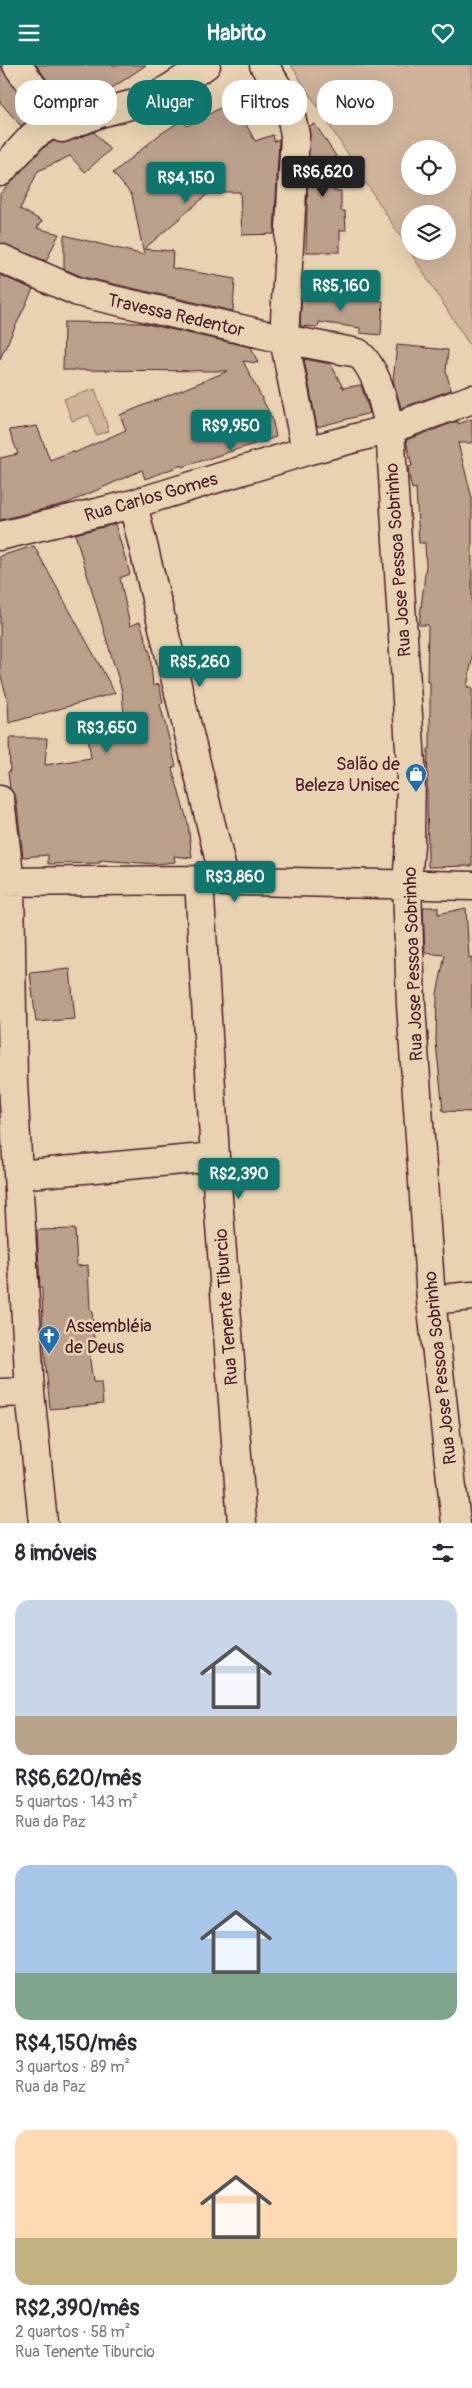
<!DOCTYPE html>
<html lang="pt">
<meta charset="utf-8">
<style>
:root{--surface:#fff;--page:#f7f7f7;--text:#2b2b33;--muted:#7c7c81;--accent:#0f766e}
body{margin:0;font-family:Pangolin,sans-serif;background:var(--page);color:var(--text);height:100vh;display:flex;flex-direction:column;font-size:19px;white-space:nowrap}
*{box-sizing:border-box;margin:0}
p{font-size:16px;color:var(--muted)}
.icon{flex:none;width:28px;height:28px;fill:none;stroke:currentColor;stroke-width:2;stroke-linecap:round;stroke-linejoin:round}
.map{position:relative;height:1458px;overflow:hidden}
.sheet{display:flex;flex-direction:column;background:var(--surface);flex:1}
.sheet>*{flex:none}
.banner{position:absolute;left:15px;top:15px;width:442px;height:45px;display:flex;gap:10px}
.fabs{position:absolute;left:401px;top:75px;display:grid;gap:10px}
.fabs a{display:grid;place-items:center;width:55px;height:55px;border-radius:50%;background:var(--surface);box-shadow:0 5px 20px #0002;font-size:25px}
.price{position:absolute;translate:-50% -42px;padding:0 11px;border-radius:5px;background:var(--accent);color:#fff;font-size:16px;line-height:32px;filter:drop-shadow(0 1px 2px #0008)}
.price::after{content:'';position:absolute;left:50%;top:30px;width:15px;height:11px;margin-left:-8px;background:inherit;clip-path:polygon(0 0,100% 0,50% 100%)}
.price.on{background:#222;color:#fff}
ul{padding:0;list-style:none}
li{display:grid;align-content:center;gap:10px;height:265px;padding:0 15px}
li span{display:grid;place-items:center;height:155px;border-radius:15px;color:#555}
li>.icon{margin-inline-start:auto}
span .icon{width:90px;height:90px;fill:#fffc;stroke-width:1}
li b{font-size:21px}
h2{display:flex;justify-content:space-between;align-items:center;height:60px;padding:0 15px;font-size:21px}
.chip{padding:0 18px;border-radius:20px;background:var(--surface);box-shadow:0 5px 20px #0002;font-size:18px;line-height:45px}
.chip.on{background:var(--accent);color:#fff}
header{display:flex;justify-content:space-between;align-items:center;height:65px;padding:0 15px;background:var(--accent);color:#fff;font-size:22px;font-weight:700}
.map>svg:first-child{display:block}
.green{fill:#cfb49b;stroke:#8c6a63;fill-rule:evenodd}
.building{fill:#bba08c;stroke:#4a1f2b}
.lines{fill:none;stroke-linecap:round;stroke-linejoin:round}
.minor-casing{stroke:#4a1f2b;stroke-width:31}
.minor{stroke:#e8d2b1;stroke-width:28}
.labels{text-anchor:middle;stroke-width:5;stroke-linejoin:round;paint-order:stroke}
.street-label{font-size:18px;fill:#4a1f2b;stroke:#e8d2b1}
.poi-label{font-size:18px;fill:#4a1f2b;stroke:#e8d2b1;text-anchor:end}
</style>
<header><svg class="icon" aria-label="menu" viewBox="0 0 24 24"><path d="M4 6h16M4 12h16M4 18h16"/></svg>Habito<svg class="icon" aria-label="heart" viewBox="0 0 24 24"><path d="M12 20l-8-8c-3-5 5-10 8-4 3-6 11-1 8 4z"/></svg></header>
<div class="map">
<svg width="472" height="1458" viewBox="0 0 472 1458">
<rect width="100%" height="100%" fill="#e8d2b1"/>
<filter id="ink" filterUnits="userSpaceOnUse"><feTurbulence type="fractalNoise" baseFrequency=".02" numOctaves="2"/><feDisplacementMap in="SourceGraphic" scale="10" xChannelSelector="R" yChannelSelector="G"/><feConvolveMatrix kernelMatrix="1 2 1 2 8 2 1 2 1" color-interpolation-filters="sRGB"/></filter>
<g filter="url(#ink)">
<path class="green" d="M 291,0 L 472,0 L 472,284 ZM 410,84 L 448,84 L 448,121 L 410,121 ZM 410,149 L 448,149 L 448,186 L 410,186 Z
M 95,324 L 109,366 L 96,370 L 89,350 L 72,356 L 64,334 Z"/>
<path class="building" d="M 0,0 L 34,51 L 21,61 L 0,37 Z
M 36,0 L 146,0 L 99,32 L 68,44 Z
M 233,36 L 255,76 L 273,70 L 274,76 L 279,74 L 274,169 L 242,170 L 240,127 L 210,127 L 144,184 L 173,186 L 172,203 L 235,214 L 233,246 L 83,212 L 64,204 L 64,170 L 144,190 L 132,130 L 113,108 L 159,70 L 182,55 L 187,61 Z
M 315,59 L 336,91 L 333,126 L 341,126 L 341,146 L 345,146 L 346,165 L 340,165 L 340,187 L 306,187 L 309,61 Z
M 94,67 L 110,85 L 85,107 L 70,91 L 38,106 L 20,144 L 42,156 L 37,163 L 59,169 L 46,196 L 0,178 L 0,129 L 43,83 L 54,76 L 64,78 Z
M 0,210 L 33,224 L 0,294 Z
M 302,225 L 355,231 L 355,234 L 383,236 L 381,270 L 360,268 L 360,263 L 319,257 L 318,262 L 300,261 Z
M 64,257 L 142,258 L 251,282 L 258,298 L 243,296 L 272,353 L 276,372 L 182,402 L 182,400 L 145,414 L 142,405 L 68,438 L 0,455 L 0,393 L 18,389 L 9,365 L 37,361 L 50,395 L 73,386 L 74,388 L 126,365 L 120,350 L 228,306 L 63,305 Z
M 397,280 L 448,285 L 446,306 L 451,325 L 401,343 L 393,315 Z
M 304,294 L 331,299 L 343,323 L 361,320 L 370,348 L 317,362 Z
M 472,354 L 472,378 L 458,378 L 472,433 L 472,594 L 467,622 L 472,622 L 472,801 L 428,802 L 427,720 L 428,684 L 430,684 L 430,617 L 427,617 L 428,560 L 419,560 L 426,500 L 425,478 L 419,478 L 416,423 L 412,424 L 409,411 L 408,402 L 412,401 L 406,375 L 458,356 L 458,359 Z
M 115,459 L 130,509 L 120,513 L 130,561 L 140,557 L 150,588 L 153,621 L 159,619 L 163,638 L 160,639 L 176,701 L 172,703 L 188,759 L 192,793 L 174,791 L 175,797 L 156,799 L 100,795 L 100,798 L 48,799 L 48,790 L 23,792 L 16,733 L 10,724 L 8,707 L 10,706 L 9,673 L 47,673 L 45,700 L 91,693 L 88,673 L 126,673 L 122,626 L 75,469 Z
M 34,481 L 115,628 L 9,658 L 8,636 L 0,608 L 0,491 Z
M 423,842 L 438,842 L 438,849 L 466,843 L 469,893 L 472,892 L 472,1047 L 443,1046 L 436,977 L 437,929 L 445,890 L 425,888 Z
M 70,904 L 75,954 L 36,957 L 30,908 Z
M 75,1164 L 77,1201 L 88,1200 L 90,1246 L 92,1246 L 94,1275 L 87,1275 L 93,1317 L 101,1317 L 103,1339 L 50,1344 L 43,1271 L 42,1223 L 40,1223 L 37,1165 Z"/>
<g class="lines">
<g class="minor-casing">
<path id="minor" d="M 17,0 L 62,63
M 264,0 L 289,41 L 295,70 L 284,274 L 306,386
M 0,107 L 33,71 L 53,58 L 62,63 L 100,48 L 153,34 L 206,0
M 0,193 L 78,227 L 284,274 L 358,288 C 378,305 383,338 390,364 L 411,699 L 410,780 L 407,819 L 411,940 L 431,1235 L 456,1458
M 133,439 L 225,817
M 0,471 L 133,439 L 306,386 L 390,364 L 472,334
M 0,735 L 10,817 L 13,1018 L 30,1327 L 43,1458
M 199,815 L 215,1092 L 242,1458
M 0,817 L 199,815 L 472,821
M 18,1110 L 215,1092
M 431,1235 L 472,1231
M 0,1328 L 30,1327"/>
</g>
<use href="#minor" class="minor"/>
</g>
</g>
<defs>
<g id="shop-pin" transform="scale(1.125)"><path d="M0 17L-7.5 6A9.5 9.5 0 1 1 7.5 6Z" fill="#1f6fb2" stroke="#e8d2b1"/><path d="M-5-2.5h2.3a2.7 3.5 0 0 1 5.4 0H5L5.5 6h-11ZM-1.5-2.5h3a1.5 2.3 0 0 0-3 0Z" fill="#fff"/></g>
<g id="church-pin" transform="scale(1.125)"><path d="M0 17L-7.5 6A9.5 9.5 0 1 1 7.5 6Z" fill="#1f6fb2" stroke="#e8d2b1"/><path d="M-1.2-6h2.4v3.5h3.3v2.4h-3.3V6h-2.4V-.1h-3.3v-2.4h3.3Z" fill="#fff"/></g>
</defs>
<g fill-rule="evenodd">
<use href="#shop-pin" x="416" y="709"/>
<use href="#church-pin" x="49" y="1271"/>
</g>
<g class="labels">
<g class="street-label">
<text transform="translate(176 250) rotate(13)" y="6">Travessa Redentor</text>
<text transform="translate(151 432) rotate(-16)" y="6">Rua Carlos Gomes</text>
<text transform="translate(398 495) rotate(-94)" y="6">Rua Jose Pessoa Sobrinho</text>
<text transform="translate(413 899) rotate(-92)" y="6">Rua Jose Pessoa Sobrinho</text>
<text transform="translate(226 1242) rotate(-94)" y="6">Rua Tenente Tiburcio</text>
<text transform="translate(440 1303) rotate(-96)" y="6">Rua Jose Pessoa Sobrinho</text>
</g>
<g class="poi-label">
<text x="400" y="705">Salão de<tspan x="400" dy="21">Beleza Unisec</tspan></text>
<text x="65" y="1267" text-anchor="start">Assembléia<tspan x="65" dy="21">de Deus</tspan></text>
</g>
</g>
</svg>
<div class="fabs">
<a><svg class="icon" aria-label="locate" viewBox="0 0 24 24"><circle cx="12" cy="12" r="6"/><path d="M12 2v4M12 18v4M2 12h4M18 12h4"/></svg></a>
<a><svg class="icon" aria-label="layers" viewBox="0 0 24 24"><path d="M12 4l9 5-9 5-9-5zM3 14l9 5 9-5"/></svg></a>
</div>
<b class="price on" style="left:323px;top:133px">R$6,620</b>
<b class="price" style="left:186px;top:139px">R$4,150</b>
<b class="price" style="left:341px;top:247px">R$5,160</b>
<b class="price" style="left:231px;top:387px">R$9,950</b>
<b class="price" style="left:200px;top:623px">R$5,260</b>
<b class="price" style="left:107px;top:689px">R$3,650</b>
<b class="price" style="left:235px;top:838px">R$3,860</b>
<b class="price" style="left:239px;top:1135px">R$2,390</b>
<div class="banner">
<a class="chip">Comprar</a>
<a class="chip on">Alugar</a>
<a class="chip">Filtros</a>
<a class="chip">Novo</a>
</div>
</div>
<section class="sheet">
<h2>8 imóveis<svg class="icon" aria-label="filters" viewBox="0 0 24 24"><path d="M4 7h16M4 17h16"/><circle cx="9" cy="7" r="2"/><circle cx="15" cy="17" r="2"/></svg></h2>
<ul>
<li><span style="background:linear-gradient(#c9d6e8 75%,#b9a48a 0)"><svg class="icon" aria-label="home" viewBox="0 0 24 24"><path d="M3 11l9-7 9 7M6 9v11h12V9"/></svg></span><div><b>R$6,620/mês</b><p>5 quartos · 143 m²</p><p>Rua da Paz</p></div></li>
<li><span style="background:linear-gradient(#a9c7e8 70%,#7fa58c 0)"><svg class="icon" aria-label="home" viewBox="0 0 24 24"><path d="M3 11l9-7 9 7M6 9v11h12V9"/></svg></span><div><b>R$4,150/mês</b><p>3 quartos · 89 m²</p><p>Rua da Paz</p></div></li>
<li><span style="background:linear-gradient(#ffd9b3 70%,#c2b280 0)"><svg class="icon" aria-label="home" viewBox="0 0 24 24"><path d="M3 11l9-7 9 7M6 9v11h12V9"/></svg></span><div><b>R$2,390/mês</b><p>2 quartos · 58 m²</p><p>Rua Tenente Tiburcio</p></div></li>
</ul>
</section>
